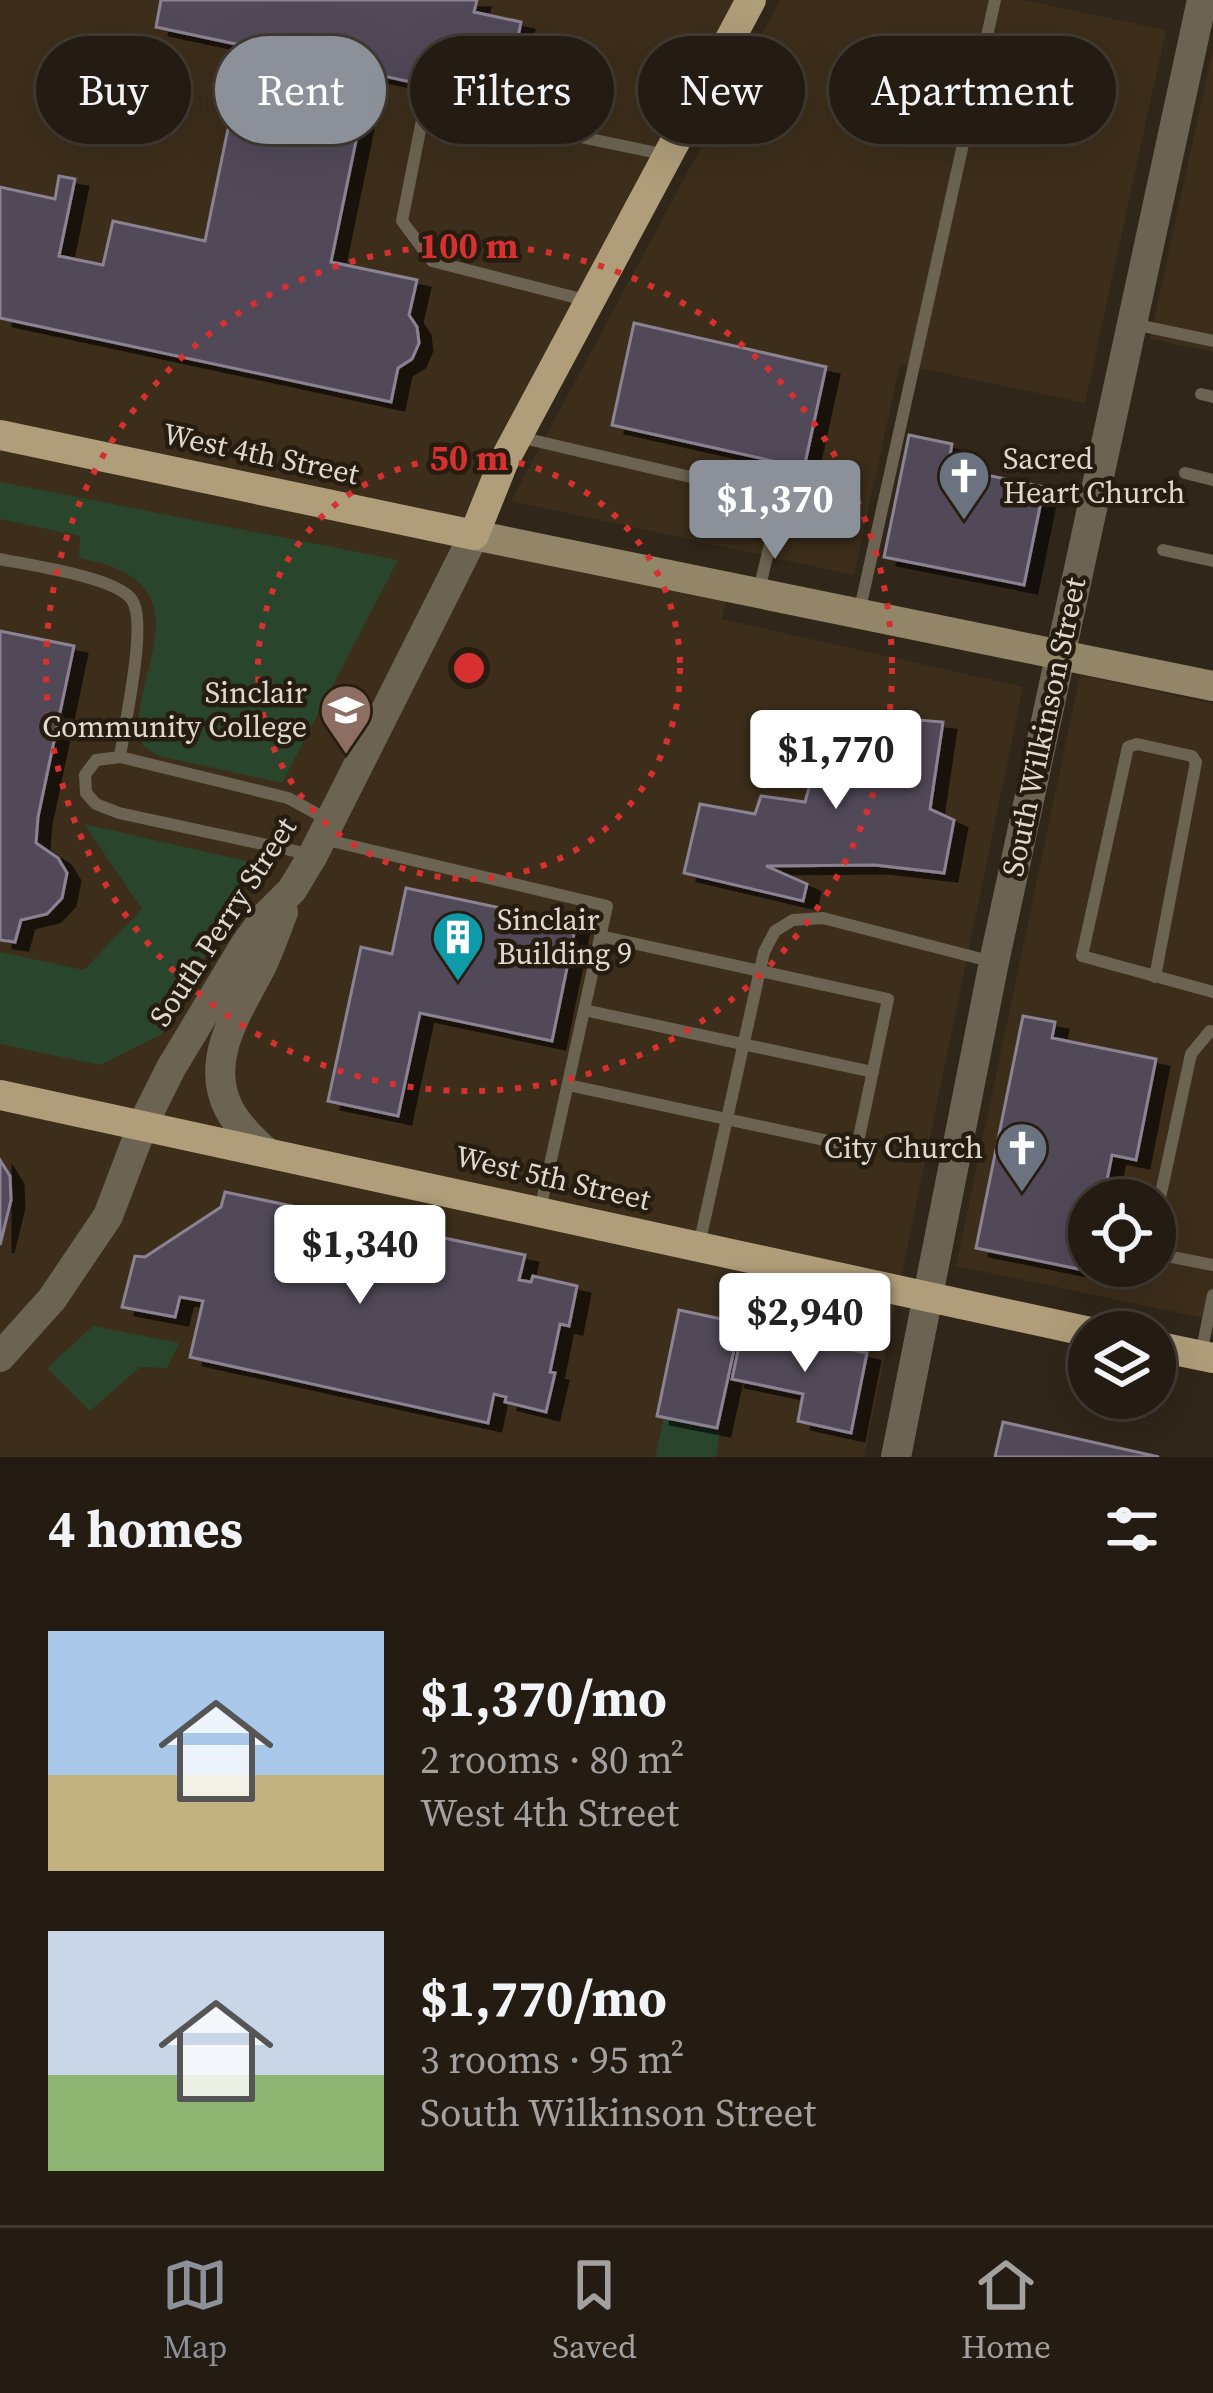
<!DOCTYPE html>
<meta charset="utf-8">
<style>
:root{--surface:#241c13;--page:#2c251c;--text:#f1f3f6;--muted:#a3a1a0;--line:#413a33;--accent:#8c9099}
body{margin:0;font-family:"Source Serif 4",serif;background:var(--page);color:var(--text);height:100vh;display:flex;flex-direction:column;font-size:45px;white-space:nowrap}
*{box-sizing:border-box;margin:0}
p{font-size:39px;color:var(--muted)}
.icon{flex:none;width:66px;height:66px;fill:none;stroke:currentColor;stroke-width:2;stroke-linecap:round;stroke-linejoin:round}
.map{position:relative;height:1457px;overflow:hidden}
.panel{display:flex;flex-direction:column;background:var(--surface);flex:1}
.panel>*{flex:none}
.banner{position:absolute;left:36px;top:36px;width:1143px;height:108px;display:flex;gap:24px}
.buttons{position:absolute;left:1068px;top:1179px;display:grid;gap:24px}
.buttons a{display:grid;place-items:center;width:108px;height:108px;border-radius:50%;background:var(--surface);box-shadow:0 12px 48px #0002,0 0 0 3px var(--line);font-size:60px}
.price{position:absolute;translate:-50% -102px;padding:0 27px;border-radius:12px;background:#fff;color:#222;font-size:39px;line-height:78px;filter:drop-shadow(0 3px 6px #0008)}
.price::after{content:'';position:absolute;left:50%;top:72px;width:36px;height:27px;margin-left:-18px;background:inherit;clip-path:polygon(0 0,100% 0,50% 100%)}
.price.active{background:var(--accent);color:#fff}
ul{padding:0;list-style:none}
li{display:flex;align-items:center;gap:36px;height:300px;padding:0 48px}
li span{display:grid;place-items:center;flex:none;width:336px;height:240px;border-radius:0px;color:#555}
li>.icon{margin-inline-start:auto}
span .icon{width:144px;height:144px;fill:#fffc;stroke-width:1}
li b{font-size:51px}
h2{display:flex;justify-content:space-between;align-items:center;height:144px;padding:0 48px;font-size:51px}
.tag{padding:0 42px;border-radius:54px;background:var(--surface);box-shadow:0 12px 48px #0002,0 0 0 3px var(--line);font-size:42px;line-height:108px}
.tag.active{background:var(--accent);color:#fff}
.tab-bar{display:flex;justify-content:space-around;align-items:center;height:168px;border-top:3px solid var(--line);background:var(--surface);font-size:33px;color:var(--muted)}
.tab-bar a{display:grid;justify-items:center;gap:6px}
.tab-bar .active{color:var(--accent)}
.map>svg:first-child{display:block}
.built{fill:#3d2e1b;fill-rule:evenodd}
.green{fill:#29452b}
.building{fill:#514959;stroke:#8b8293;stroke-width:3;filter:url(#shadow)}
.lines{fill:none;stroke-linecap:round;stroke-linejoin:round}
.service{stroke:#6c6352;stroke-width:12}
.tertiary{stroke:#6c6352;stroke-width:30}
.secondary{stroke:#938568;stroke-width:30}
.primary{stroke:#b09e7a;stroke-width:30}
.ring{fill:none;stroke:#d63130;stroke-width:6;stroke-dasharray:6 12}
.labels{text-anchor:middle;stroke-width:9;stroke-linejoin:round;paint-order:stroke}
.street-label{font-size:30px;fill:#e0d9d0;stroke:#261c0f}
.poi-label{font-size:30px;fill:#e0d9d0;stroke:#261c0f;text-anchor:start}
.centre{fill:#d63130;stroke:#261c0f;stroke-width:6}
.ring-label{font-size:36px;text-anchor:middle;font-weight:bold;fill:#d63130;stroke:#261c0f;stroke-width:9;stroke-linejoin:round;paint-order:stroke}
</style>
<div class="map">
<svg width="1213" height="1457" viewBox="0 0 1213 1457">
<defs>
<filter id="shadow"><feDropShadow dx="13" dy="8" stdDeviation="0" flood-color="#0009"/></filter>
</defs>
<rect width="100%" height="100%" fill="#302619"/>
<path class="built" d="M 0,0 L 751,0 L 475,535 L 729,586 L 722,619 L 1023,687 L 864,1457 L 0,1457 Z
M 780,0 L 1024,0 L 1166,30 L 1085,403 L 900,364 L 854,575 L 511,501 Z
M 1213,48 L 1213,352 L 1150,339 Z
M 1080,675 L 1213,704 L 1213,1320 L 956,1266 ZM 1089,1200 L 1155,1200 L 1155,1266 L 1089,1266 Z"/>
<path class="green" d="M 0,482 L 398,560 L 282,783 L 159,756 L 143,746 C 141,740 139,734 139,727 C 136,673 192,600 115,568 C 104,563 91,561 79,558 L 80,536 L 0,519 Z
M 84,824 L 255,863 L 162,1034 L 100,1065 L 0,1044 L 0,952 L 84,970 L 142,909 Z
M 93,1326 L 179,1343 L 167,1368 L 140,1367 L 90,1411 L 47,1368 Z
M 664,1417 L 720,1432 L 716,1457 L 655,1457 Z"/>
<path class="building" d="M 161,0 L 477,0 L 474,12 L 521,22 L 510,77 L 461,67 L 456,92 L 370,73 L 331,262 L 417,280 L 409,315 L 417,327 L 419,343 L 412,359 L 398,368 L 391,402 L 0,318 L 0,187 L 55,199 L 59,176 L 75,179 L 59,256 L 103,265 L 113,221 L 205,241 L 245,46 L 156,27 Z
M 634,323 L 826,367 L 804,468 L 612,425 Z
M 909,435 L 952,444 L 948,467 L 1044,487 L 1024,585 L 884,557 Z
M 0,631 L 74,646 L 38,817 L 36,843 L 58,858 L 67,873 L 62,898 L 47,914 L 21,920 L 15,942 L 0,940 Z
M 856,715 L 943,722 L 930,809 L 954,820 L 944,873 L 875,865 L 766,866 L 807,884 L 803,901 L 684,873 L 700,804 L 755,814 L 761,796 L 805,802 L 816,763 L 800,756 L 819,728 L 854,731 Z
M 406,888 L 576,924 L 552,1041 L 420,1013 L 398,1116 L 328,1101 L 361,947 L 392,954 Z
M 1023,1016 L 1055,1022 L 1052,1038 L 1156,1059 L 1136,1160 L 1112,1155 L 1103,1200 L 1089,1200 L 1088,1271 L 976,1248 Z
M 0,1160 L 10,1176 L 11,1200 L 0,1245 Z
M 225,1192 L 525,1255 L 519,1280 L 531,1282 L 533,1276 L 577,1286 L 569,1326 L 560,1324 L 550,1372 L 555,1373 L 546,1412 L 505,1402 L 506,1397 L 494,1394 L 488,1423 L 190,1357 L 203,1301 L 180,1297 L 175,1317 L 122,1307 L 135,1256 L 145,1257 L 221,1207 Z
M 679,1310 L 740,1323 L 717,1428 L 657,1416 Z
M 743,1327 L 867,1353 L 851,1433 L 798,1421 L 803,1394 L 732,1379 Z
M 1003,1422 L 1159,1457 L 995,1457 Z"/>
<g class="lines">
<path class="service" d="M 589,301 L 432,261 L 402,221 L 424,110 L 466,113 L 667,155
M 1133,324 L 1213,341
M 1201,394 L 1213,397
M 519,437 L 781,498 L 759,590
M 1185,473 L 1213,480
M 1163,550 L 1213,561
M 0,559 C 28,565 117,577 132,600 C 148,623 124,726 120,757 L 288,798 L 330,821
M 859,613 L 995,0
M 120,757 L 96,760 L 85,775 L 86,793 L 96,804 L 119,813 L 313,855
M 323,839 L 607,906 L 540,1210
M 1155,977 L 1196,762 L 1192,756 L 1137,744 L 1128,747 L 1082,956 L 1213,992
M 584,1010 L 873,1072
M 568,1085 L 857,1147 L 888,999 L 600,936
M 1155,1221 L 1191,1054 L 1210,1031 L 1213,1032
M 699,1245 L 764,952 L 775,931 L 793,920 L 823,918 L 993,962
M 1155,1246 L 1167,1256 L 1213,1265
M 1201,1354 L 1213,1295"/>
<path class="tertiary" d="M 266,1152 C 252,1139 238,1126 229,1109 C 203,1059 240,1009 262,965 C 270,948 276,930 283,912
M 0,1357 L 52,1299 L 108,1216 L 143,1124 L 171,1068 L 245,945 L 266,916 L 292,890 L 313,855 L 474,535
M 896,1457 L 994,962 L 1202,0"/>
<path class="secondary" d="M 474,535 L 1213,686"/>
<path class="primary" d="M 0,435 L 474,535 L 503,463 L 751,0
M 0,1095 L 1090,1332
M 1155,1346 L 1213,1358"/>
</g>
<g class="ring">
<circle cx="469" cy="668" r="211"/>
<circle cx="469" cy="668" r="423"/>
</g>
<defs>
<g id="church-pin" transform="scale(2.7)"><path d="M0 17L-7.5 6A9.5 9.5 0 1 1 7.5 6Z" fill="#6b7280" stroke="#261c0f"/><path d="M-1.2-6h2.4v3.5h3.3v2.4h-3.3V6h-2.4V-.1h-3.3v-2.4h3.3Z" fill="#fff"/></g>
<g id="university-pin" transform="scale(2.7)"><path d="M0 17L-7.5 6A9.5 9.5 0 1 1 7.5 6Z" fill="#8d6e63" stroke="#261c0f"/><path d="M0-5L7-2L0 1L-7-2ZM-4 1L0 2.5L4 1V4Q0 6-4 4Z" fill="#fff"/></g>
<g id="building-pin" transform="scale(2.7)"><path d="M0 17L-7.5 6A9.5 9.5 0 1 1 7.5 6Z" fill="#0f9aa8" stroke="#261c0f"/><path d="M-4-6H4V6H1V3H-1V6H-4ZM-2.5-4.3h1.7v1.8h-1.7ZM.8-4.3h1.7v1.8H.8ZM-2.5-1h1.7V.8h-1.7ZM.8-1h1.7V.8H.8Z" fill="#fff"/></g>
</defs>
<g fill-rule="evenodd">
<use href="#church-pin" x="964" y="476"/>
<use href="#university-pin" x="346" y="710"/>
<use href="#building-pin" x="458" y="937"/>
<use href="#church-pin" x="1022" y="1148"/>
</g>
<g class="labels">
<g class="street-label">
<text transform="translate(261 454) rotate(12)" y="10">West 4th Street</text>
<text transform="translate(1044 727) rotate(-78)" y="10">South Wilkinson Street</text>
<text transform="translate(223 922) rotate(-57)" y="10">South Perry Street</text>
<text transform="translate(553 1178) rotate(13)" y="10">West 5th Street</text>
</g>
<g class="poi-label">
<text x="1003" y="469">Sacred<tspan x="1003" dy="34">Heart Church</tspan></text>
<text x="307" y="703" text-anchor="end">Sinclair<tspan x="307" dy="34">Community College</tspan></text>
<text x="497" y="930">Sinclair<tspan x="497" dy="34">Building 9</tspan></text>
<text x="983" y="1158" text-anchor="end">City Church</text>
</g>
</g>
<circle cx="469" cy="668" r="18" class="centre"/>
<g class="ring-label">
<text x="469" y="258">100 m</text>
<text x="469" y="470">50 m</text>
</g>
</svg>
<div class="buttons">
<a><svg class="icon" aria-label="locate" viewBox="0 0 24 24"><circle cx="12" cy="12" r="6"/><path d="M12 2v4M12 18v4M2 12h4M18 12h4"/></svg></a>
<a><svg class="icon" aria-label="layers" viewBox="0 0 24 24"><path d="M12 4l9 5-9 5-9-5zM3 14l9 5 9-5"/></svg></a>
</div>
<b class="price active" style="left:775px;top:562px">$1,370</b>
<b class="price" style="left:836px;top:812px">$1,770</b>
<b class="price" style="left:360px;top:1307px">$1,340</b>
<b class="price" style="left:805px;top:1375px">$2,940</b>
<div class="banner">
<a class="tag">Buy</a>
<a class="tag active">Rent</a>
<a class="tag">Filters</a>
<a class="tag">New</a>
<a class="tag">Apartment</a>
</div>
</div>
<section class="panel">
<h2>4 homes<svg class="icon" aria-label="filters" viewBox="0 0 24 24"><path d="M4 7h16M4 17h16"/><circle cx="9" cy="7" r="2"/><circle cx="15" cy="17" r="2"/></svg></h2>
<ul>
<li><span style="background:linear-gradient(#a9c7e8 60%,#c2b280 0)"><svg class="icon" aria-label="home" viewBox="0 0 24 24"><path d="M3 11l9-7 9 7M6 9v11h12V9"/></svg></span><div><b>$1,370/mo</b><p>2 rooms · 80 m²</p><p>West 4th Street</p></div></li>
<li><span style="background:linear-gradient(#c9d6e8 60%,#8fb573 0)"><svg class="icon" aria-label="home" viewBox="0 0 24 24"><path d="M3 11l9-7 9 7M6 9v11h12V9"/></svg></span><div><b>$1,770/mo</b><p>3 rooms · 95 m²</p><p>South Wilkinson Street</p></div></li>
</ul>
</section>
<nav class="tab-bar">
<a class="active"><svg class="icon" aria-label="map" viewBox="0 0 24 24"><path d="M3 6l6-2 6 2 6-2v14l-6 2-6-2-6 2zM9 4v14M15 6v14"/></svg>Map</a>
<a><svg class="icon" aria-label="saved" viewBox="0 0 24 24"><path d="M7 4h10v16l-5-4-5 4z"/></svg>Saved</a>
<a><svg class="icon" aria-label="home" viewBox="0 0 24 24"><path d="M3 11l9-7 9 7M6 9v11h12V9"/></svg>Home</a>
</nav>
